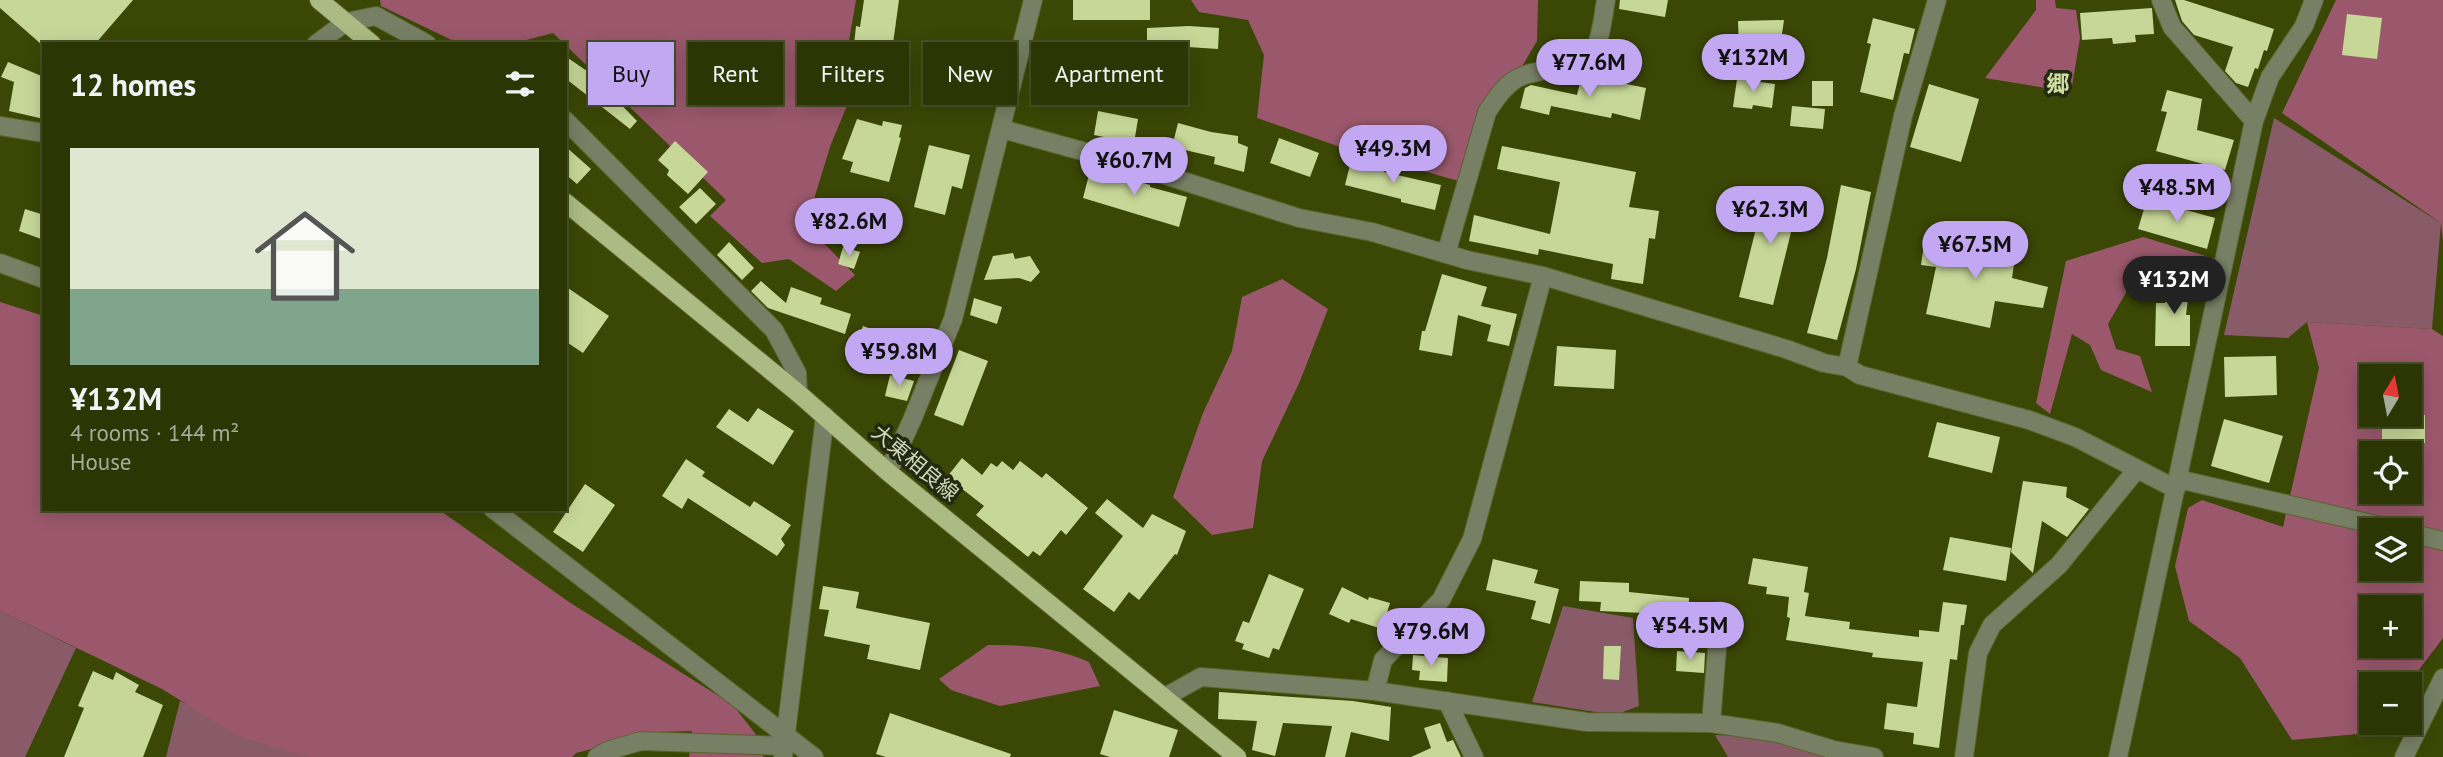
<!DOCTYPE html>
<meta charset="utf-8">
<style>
:root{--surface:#2c3504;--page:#343d0e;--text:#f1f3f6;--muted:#a6ab9a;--line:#485026;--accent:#c2a7f2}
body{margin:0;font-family:"PT Sans","Noto Sans JP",sans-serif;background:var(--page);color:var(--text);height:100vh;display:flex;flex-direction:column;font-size:26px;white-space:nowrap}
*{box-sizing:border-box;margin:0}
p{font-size:23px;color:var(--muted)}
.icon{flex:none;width:38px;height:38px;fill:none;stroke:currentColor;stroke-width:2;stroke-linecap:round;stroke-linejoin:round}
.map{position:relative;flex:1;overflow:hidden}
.drawer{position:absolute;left:42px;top:42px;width:525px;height:469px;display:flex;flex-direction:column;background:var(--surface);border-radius:0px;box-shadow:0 4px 18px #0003,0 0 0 2px var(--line)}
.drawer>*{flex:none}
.guide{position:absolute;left:588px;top:42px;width:665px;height:63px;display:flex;gap:14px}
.needle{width:46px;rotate:10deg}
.tools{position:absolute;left:2359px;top:364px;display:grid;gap:14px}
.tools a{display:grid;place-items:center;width:63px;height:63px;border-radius:0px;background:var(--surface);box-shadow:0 4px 18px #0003,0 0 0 2px var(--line);font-size:35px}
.price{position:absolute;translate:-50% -60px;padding:0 16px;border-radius:24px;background:var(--accent);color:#111;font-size:23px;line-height:46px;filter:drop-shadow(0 2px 4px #0008)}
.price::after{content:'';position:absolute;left:50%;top:42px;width:21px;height:16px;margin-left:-10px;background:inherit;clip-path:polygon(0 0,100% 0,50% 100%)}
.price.current{background:#222;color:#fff}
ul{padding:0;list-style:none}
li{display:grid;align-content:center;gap:14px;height:371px;padding:0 28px}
li span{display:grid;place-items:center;height:217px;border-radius:0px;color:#555}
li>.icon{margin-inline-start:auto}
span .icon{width:126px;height:126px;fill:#fffc;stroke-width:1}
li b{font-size:30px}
h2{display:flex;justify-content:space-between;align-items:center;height:84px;padding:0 28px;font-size:30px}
.pill{padding:0 24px;border-radius:0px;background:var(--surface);box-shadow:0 4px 18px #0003,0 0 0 2px var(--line);font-size:24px;line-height:63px}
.pill.current{background:var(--accent);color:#111}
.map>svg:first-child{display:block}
.green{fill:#895b69}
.forest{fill:#9b586d;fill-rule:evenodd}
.building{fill:#c7d798}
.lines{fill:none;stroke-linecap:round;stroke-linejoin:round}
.minor-casing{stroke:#596429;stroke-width:20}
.major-casing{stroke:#596429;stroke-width:20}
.minor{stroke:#777f64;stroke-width:18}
.major{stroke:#acbb83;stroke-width:18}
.labels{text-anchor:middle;stroke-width:7;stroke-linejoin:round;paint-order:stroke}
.street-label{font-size:21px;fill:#cfd8b9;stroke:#242a11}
.neighbourhood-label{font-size:23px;font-weight:bold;fill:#cedfa0;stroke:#242a11}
</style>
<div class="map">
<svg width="2443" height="757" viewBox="0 0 2443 757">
<rect width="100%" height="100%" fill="#3b4705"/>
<path class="green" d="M 2274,118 L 2441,223 L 2432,329 L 2307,322 L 2288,338 L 2224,335 Z
M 1563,606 L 1633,618 L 1639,706 L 1615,715 L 1532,702 Z
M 0,611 L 76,648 L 25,757 L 0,757 Z
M 180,701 L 310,757 L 166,757 Z
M 1715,735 L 1767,737 L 1827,757 L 1728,757 Z"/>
<path class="forest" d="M 380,0 L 856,0 L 845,64 L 859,77 L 831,144 L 806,225 L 855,275 L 836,291 L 789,259 L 762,263 L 710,216 L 726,200 L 553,33 L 511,44 L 460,44 L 381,6 Z
M 1191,0 L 1538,0 L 1537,41 L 1480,137 L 1462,182 L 1346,149 L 1257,118 L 1264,55 L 1248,20 L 1199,12 Z
M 2036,0 L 2055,0 L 2056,8 L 2076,10 L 2080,38 L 2071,92 L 1985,78 L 2036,10 Z
M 2336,0 L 2443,0 L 2443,241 L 2441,223 L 2282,113 Z
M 2143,237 L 2216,259 L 2206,286 L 2167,273 L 2128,289 L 2108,324 L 2116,349 L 2140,356 L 2152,392 L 2101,370 L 2090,345 L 2072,334 L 2050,414 L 2036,403 L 2066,261 Z
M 1282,279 L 1328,309 L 1300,381 L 1262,461 L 1253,528 L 1212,535 L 1173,497 L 1203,413 L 1232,351 L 1242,297 Z
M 0,302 L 44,316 L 44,509 L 438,509 L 569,602 L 733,705 L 764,745 L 763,757 L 689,757 L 692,731 L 659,732 L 576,753 L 572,757 L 309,757 L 240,737 L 162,689 L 0,611 Z
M 2307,322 L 2432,329 L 2443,336 L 2443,638 L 2408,684 L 2371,684 L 2371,723 L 2377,723 L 2368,733 L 2292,740 L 2240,658 L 2189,621 L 2175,566 L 2188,508 L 2202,500 L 2283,527 L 2319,368 ZM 2371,376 L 2410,376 L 2410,415 L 2371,415 ZM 2371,453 L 2410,453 L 2410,492 L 2371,492 ZM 2371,530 L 2410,530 L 2410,569 L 2371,569 ZM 2371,607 L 2410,607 L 2410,646 L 2371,646 Z
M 988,645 C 1027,645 1053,647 1089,662 L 1100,686 L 1000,706 L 951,690 L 939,679 Z"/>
<path class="building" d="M 0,0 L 133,0 L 95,44 L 41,44 L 0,8 Z
M 864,0 L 899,0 L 892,51 L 872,48 L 871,56 L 853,55 L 856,26 L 860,27 Z
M 1073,0 L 1150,0 L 1150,20 L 1073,20 Z
M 1620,0 L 1668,0 L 1665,17 L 1619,9 Z
M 2175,0 L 2184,0 L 2274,29 L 2267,51 L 2264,50 L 2258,69 L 2255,68 L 2248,87 L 2236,83 L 2225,71 L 2233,47 L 2194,35 L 2182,21 Z
M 2152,8 L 2154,34 L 2135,35 L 2136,42 L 2113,44 L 2112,38 L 2082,40 L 2080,13 Z
M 2347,14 L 2382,18 L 2377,59 L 2342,55 Z
M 1873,18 L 1915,29 L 1909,54 L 1904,53 L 1893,100 L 1860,92 L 1871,44 L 1867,43 Z
M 1784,20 L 1780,48 L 1739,50 L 1738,21 Z
M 1189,26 L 1219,28 L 1218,49 L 1173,46 L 1173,49 L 1147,49 L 1147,28 Z
M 938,54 L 989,62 L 983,93 L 933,85 Z
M 565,56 L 606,84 L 604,87 L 637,121 L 630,129 L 565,78 Z
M 8,62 L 44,77 L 44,119 L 9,111 L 14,82 L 1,77 Z
M 1582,75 L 1646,88 L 1640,120 L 1612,113 L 1611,118 L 1551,106 L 1549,115 L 1520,108 L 1525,88 L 1531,85 L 1577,95 Z
M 1737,79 L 1775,84 L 1772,108 L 1753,105 L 1752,109 L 1733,107 Z
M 1812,81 L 1833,81 L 1833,106 L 1812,106 Z
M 1929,84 L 1979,99 L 1961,162 L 1910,147 Z
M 2167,90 L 2202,99 L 2197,130 L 2234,140 L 2225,170 L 2156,151 L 2167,112 L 2161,111 Z
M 1792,106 L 1825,109 L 1823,129 L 1790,126 Z
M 1098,111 L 1138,119 L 1134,143 L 1094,135 Z
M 857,119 L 882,126 L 883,121 L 902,125 L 899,137 L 901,138 L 889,182 L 850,172 L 853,162 L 842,159 Z
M 1178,123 L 1211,132 L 1238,136 L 1238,143 L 1248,147 L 1244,172 L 1214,164 L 1215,157 L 1172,147 Z
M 1279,138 L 1319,153 L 1310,177 L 1270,163 Z
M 675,141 L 708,172 L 688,194 L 667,175 L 669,170 L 658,160 Z
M 929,145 L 970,155 L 962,189 L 952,186 L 945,215 L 914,207 Z
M 565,146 L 591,169 L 577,184 L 565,174 Z
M 1502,146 L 1636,172 L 1629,207 L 1659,211 L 1655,239 L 1649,238 L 1643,284 L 1611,279 L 1613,264 L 1539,249 L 1538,255 L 1469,241 L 1474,215 L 1550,234 L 1560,182 L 1497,169 Z
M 1351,161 L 1385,169 L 1384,172 L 1441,185 L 1435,210 L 1401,202 L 1401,199 L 1345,185 Z
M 1091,167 L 1150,185 L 1150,187 L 1187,197 L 1179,227 L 1083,198 Z
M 1841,185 L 1871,192 L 1856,269 L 1837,340 L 1807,333 L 1827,258 Z
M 700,188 L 716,204 L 696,224 L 679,207 Z
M 1766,188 L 1800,196 L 1773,305 L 1739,297 Z
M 2147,199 L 2215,218 L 2207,249 L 2138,229 Z
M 25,209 L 44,215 L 44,240 L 19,231 Z
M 1925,237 L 2016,250 L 2012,278 L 2048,287 L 2043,308 L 1995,301 L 1990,328 L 1926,314 L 1936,267 L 1921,265 Z
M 729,242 L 754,268 L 742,280 L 717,255 Z
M 843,247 L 860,252 L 854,269 L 838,264 Z
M 1013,253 L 1015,259 L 1030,256 L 1040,272 L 1031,282 L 1019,278 L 984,280 L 993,256 Z
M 1442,274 L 1487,287 L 1481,306 L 1517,314 L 1509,346 L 1487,341 L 1491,325 L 1458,315 L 1452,356 L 1419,350 L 1422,331 L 1425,331 Z
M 2167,280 L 2190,282 L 2186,315 L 2190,315 L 2190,346 L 2155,346 L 2156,303 L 2165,303 Z
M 761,281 L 786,303 L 791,287 L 822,298 L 820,304 L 851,314 L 845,334 L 768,308 L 751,291 Z
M 565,286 L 609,316 L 583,353 L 565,341 Z
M 974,298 L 1002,307 L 997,324 L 970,315 Z
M 863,326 L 911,343 L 901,372 L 852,356 Z
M 1557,346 L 1616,350 L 1614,389 L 1554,386 Z
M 959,350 L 988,361 L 963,426 L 934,415 Z
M 2276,356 L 2277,395 L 2225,397 L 2224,357 Z
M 890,375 L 914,381 L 907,401 L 885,396 Z
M 758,408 L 794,431 L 773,465 L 716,427 L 729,409 L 748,422 Z
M 2382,415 L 2425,415 L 2425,443 L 2382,443 Z
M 2224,419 L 2283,436 L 2269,483 L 2211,466 Z
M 1937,422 L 2000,437 L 1992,473 L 1928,457 Z
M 962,458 L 982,475 L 991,463 L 997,467 L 1002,461 L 1013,470 L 1020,461 L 1042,478 L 1046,473 L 1088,508 L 1066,535 L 1061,530 L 1040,556 L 1033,551 L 1028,557 L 976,515 L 984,506 L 947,477 Z
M 686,459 L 705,472 L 702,476 L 750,507 L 754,501 L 791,525 L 781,539 L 785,545 L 777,556 L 688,498 L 682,509 L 662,496 Z
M 2023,481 L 2067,487 L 2066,497 L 2089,509 L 2067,537 L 2042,521 L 2033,573 L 2011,552 Z
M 585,484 L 615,505 L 583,552 L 553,532 Z
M 1107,499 L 1143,528 L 1152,514 L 1186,531 L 1177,555 L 1175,554 L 1139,600 L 1129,592 L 1114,612 L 1083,589 L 1123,536 L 1095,513 Z
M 1950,537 L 2011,548 L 2006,581 L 1943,570 Z
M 1753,558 L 1808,567 L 1804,592 L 1809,593 L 1805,616 L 1850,622 L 1849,629 L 1919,637 L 1919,630 L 1939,632 L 1943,602 L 1967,605 L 1964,625 L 1961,625 L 1957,660 L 1950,659 L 1939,748 L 1913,744 L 1914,733 L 1884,729 L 1887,703 L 1917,707 L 1923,662 L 1872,657 L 1873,653 L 1786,640 L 1790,618 L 1787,617 L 1789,597 L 1766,594 L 1767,587 L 1748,584 Z
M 1493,559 L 1538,570 L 1534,583 L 1559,589 L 1550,624 L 1531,619 L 1536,601 L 1486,590 Z
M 1269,574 L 1304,589 L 1279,650 L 1273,648 L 1269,658 L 1242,649 L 1244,644 L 1235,641 L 1243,621 L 1249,623 Z
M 1580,581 L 1629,583 L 1629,592 L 1689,598 L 1688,629 L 1641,624 L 1643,613 L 1600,611 L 1601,602 L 1579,601 Z
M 823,586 L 859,592 L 856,608 L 930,623 L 920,670 L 867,659 L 870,645 L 824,636 L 829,610 L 819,609 Z
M 1342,587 L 1368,600 L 1369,597 L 1390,603 L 1382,629 L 1351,619 L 1349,623 L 1329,614 Z
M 1604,646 L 1621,646 L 1619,680 L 1603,679 Z
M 1677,651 L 1705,653 L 1704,673 L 1676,671 Z
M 1413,655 L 1448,658 L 1447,682 L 1419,680 L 1420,671 L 1412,670 Z
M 93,671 L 113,680 L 116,672 L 139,685 L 135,692 L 163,705 L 143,757 L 64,757 L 84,708 L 78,706 Z
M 1219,692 L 1353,701 L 1391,707 L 1389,741 L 1351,732 L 1345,757 L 1325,757 L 1332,726 L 1283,723 L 1275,756 L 1252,750 L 1257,721 L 1218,719 Z
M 1114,710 L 1178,730 L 1169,757 L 1110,757 L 1100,754 Z
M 890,713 L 1011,754 L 1010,757 L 886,757 L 876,754 Z
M 1440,723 L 1447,742 L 1453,740 L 1461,757 L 1411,757 L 1431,748 L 1424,728 Z"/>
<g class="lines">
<g class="minor-casing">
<path id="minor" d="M 2161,0 L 2172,27 L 2254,121
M 316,44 L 346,22 L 376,16 L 427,44
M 565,120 L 774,330 L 797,373 L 798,393
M 0,126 L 44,133
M 1002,129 L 1133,165 L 1299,218 L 1372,232 L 1467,260 L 1543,276 L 1786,349 L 1824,363 L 1847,367 L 1860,375 L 2029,420 L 2075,437 L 2176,489
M 1446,254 L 1487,112 C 1495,100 1503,87 1516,79 C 1539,65 1581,75 1595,48 C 1602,35 1603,15 1606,0
M 0,263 L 44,279
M 1847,367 L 1903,116 L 1937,0
M 888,472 L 912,420 L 953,319 L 1033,0
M 2178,479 L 2398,530
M 493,509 L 814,757
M 2410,533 L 2443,541
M 1375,691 L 1383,660 L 1441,600 L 1472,539 L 1543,276
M 1165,697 L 1201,677 L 1375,691 L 1587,722 L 1711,723 L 1778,733 L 1834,750 L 1874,757
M 1447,701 L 1474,757
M 1711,723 L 1720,611
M 597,757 L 607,751 L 641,741 L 785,746
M 783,757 L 825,416
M 1964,757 L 1978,653 L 1992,625 L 2059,565 L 2137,469
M 2118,757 L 2254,121 L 2270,77 L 2304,26 L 2314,0
M 2404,757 L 2443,678"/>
</g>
<g class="major-casing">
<path id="major" d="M 319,0 L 372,44
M 565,202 L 798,393 L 888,472 L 1237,757"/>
</g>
<use href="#minor" class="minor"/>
<use href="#major" class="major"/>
</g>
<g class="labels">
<g class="street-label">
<text transform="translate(915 463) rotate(40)" y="7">大東相良線</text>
</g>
<g class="neighbourhood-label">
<text x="2058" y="92">郷</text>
</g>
</g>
</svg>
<div class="tools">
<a><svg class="needle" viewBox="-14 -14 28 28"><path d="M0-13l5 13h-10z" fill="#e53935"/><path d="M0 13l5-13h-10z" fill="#a6ab9a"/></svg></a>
<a><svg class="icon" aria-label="locate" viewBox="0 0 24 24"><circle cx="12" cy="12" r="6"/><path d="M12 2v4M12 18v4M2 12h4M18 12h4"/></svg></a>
<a><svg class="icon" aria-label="layers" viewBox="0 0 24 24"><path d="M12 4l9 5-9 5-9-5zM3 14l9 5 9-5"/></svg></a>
<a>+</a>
<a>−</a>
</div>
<b class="price" style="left:1753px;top:94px">¥132M</b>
<b class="price" style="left:1589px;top:99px">¥77.6M</b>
<b class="price" style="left:1393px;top:185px">¥49.3M</b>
<b class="price" style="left:1134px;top:197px">¥60.7M</b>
<b class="price" style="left:2177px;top:224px">¥48.5M</b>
<b class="price" style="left:1770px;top:246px">¥62.3M</b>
<b class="price" style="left:849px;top:258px">¥82.6M</b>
<b class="price" style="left:1975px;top:281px">¥67.5M</b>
<b class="price current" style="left:2174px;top:316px">¥132M</b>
<b class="price" style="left:899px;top:388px">¥59.8M</b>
<b class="price" style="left:1690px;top:662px">¥54.5M</b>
<b class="price" style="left:1431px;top:668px">¥79.6M</b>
<div class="guide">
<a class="pill current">Buy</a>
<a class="pill">Rent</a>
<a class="pill">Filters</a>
<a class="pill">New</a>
<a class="pill">Apartment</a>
</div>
<section class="drawer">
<h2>12 homes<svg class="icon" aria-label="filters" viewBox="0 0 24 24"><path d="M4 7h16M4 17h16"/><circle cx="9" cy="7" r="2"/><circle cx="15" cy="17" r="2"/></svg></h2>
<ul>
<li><span style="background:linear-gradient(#dfe7d0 65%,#7fa58c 0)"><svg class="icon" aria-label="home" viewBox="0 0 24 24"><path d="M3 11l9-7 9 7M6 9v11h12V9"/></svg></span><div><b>¥132M</b><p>4 rooms · 144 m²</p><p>House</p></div></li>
</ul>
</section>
</div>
